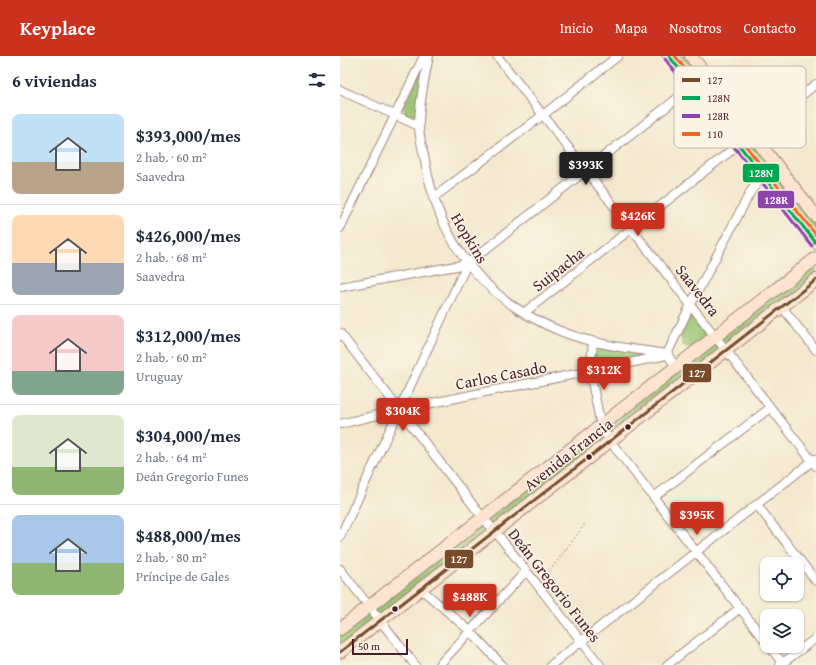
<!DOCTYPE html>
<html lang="es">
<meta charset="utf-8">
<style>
:root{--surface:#fff;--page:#f6f6f7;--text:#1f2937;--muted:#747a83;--line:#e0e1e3;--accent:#c8321e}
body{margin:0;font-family:"Gentium Book Plus",serif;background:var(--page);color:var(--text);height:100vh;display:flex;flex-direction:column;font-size:15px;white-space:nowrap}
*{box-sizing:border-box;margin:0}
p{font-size:13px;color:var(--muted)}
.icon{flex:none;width:22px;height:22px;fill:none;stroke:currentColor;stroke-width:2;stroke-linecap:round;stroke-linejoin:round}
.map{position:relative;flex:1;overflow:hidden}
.panel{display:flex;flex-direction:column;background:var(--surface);width:340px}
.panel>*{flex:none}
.tools{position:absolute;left:420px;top:501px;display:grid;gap:8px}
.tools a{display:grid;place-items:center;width:44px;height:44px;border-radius:8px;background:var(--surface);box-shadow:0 1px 3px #0004;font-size:20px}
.scale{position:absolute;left:12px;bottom:10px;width:56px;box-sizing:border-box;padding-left:4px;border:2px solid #4a1f2b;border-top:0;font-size:11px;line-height:14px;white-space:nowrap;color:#4a1f2b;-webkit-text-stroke:3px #fcf5e5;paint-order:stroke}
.price{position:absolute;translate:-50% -34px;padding:0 9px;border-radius:4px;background:var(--accent);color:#fff;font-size:13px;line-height:26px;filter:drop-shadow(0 1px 2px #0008)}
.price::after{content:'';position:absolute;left:50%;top:24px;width:12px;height:9px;margin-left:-6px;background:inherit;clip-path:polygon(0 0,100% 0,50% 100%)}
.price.selected{background:#222;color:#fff}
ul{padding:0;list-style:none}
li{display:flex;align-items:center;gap:12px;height:100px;padding:0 12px}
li+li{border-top:1px solid var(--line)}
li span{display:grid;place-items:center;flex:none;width:112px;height:80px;border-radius:8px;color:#555}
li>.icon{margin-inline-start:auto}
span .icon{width:48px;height:48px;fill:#fffc;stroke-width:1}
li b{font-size:17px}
h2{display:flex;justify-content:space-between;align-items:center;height:48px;padding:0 12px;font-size:17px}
header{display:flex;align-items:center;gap:24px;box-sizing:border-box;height:56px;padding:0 20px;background:var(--accent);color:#fff}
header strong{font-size:19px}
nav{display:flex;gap:22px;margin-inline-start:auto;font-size:14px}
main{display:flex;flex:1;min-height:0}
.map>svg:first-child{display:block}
.green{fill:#9ac471;stroke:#72724e}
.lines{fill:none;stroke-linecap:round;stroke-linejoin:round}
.minor-casing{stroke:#9f847d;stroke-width:10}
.secondary-casing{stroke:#9f847d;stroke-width:14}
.path{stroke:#9f847d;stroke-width:1.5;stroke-dasharray:1 3;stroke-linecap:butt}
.minor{stroke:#fff;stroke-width:8}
.secondary{stroke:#fde4d1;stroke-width:12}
.bus-1-casing{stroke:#fcf5e5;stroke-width:6}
.bus-2-casing{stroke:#fcf5e5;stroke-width:6}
.bus-3-casing{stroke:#fcf5e5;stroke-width:6}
.bus-4-casing{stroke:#fcf5e5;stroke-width:6}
.bus-1{stroke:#7a4b2a;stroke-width:3}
.bus-2{stroke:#00a651;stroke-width:3}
.bus-3{stroke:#8e44ad;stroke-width:3}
.bus-4{stroke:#f26522;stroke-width:3}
.bus-dot{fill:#4a1f2b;stroke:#fcf5e5;stroke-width:1.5}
.labels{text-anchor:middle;stroke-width:3;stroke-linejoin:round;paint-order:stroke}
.street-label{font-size:16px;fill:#4a1f2b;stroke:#fcf5e5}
.key{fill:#fcf5e5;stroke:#c7b5ad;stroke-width:1}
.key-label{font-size:11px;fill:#4a1f2b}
.line-badge{stroke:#fcf5e5;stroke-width:1.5}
.badge-label{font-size:11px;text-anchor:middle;font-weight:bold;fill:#fff}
</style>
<header>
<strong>Keyplace</strong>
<nav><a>Inicio</a><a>Mapa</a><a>Nosotros</a><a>Contacto</a></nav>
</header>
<main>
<section class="panel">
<h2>6 viviendas<svg class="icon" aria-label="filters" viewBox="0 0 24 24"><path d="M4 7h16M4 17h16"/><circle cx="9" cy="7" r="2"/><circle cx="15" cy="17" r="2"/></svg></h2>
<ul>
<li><span style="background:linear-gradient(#bfe0f5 60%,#b9a48a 0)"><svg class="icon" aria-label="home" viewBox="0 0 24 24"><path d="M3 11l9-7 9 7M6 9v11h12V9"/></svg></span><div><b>$393,000/mes</b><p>2 hab. · 60 m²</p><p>Saavedra</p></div></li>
<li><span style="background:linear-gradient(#ffd9b3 60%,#9aa5b1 0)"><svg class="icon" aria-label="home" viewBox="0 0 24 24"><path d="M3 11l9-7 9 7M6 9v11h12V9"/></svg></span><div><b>$426,000/mes</b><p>2 hab. · 68 m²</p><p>Saavedra</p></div></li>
<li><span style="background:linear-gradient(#f6c9c9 70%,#7fa58c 0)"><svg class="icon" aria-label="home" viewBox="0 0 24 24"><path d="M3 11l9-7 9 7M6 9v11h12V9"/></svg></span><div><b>$312,000/mes</b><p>2 hab. · 60 m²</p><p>Uruguay</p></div></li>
<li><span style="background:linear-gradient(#dfe7d0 65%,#8fb573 0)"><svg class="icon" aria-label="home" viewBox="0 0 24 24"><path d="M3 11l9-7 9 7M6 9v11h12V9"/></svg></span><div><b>$304,000/mes</b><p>2 hab. · 64 m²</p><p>Deán Gregorio Funes</p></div></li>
<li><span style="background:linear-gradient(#a9c7e8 60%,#8fb573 0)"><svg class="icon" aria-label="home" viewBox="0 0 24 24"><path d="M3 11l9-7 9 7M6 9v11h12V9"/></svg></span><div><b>$488,000/mes</b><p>2 hab. · 80 m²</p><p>Príncipe de Gales</p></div></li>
</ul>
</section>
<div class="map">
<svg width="476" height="609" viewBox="0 0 476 609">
<rect width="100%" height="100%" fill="#fcf5e5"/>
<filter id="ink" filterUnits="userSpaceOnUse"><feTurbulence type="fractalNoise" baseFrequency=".025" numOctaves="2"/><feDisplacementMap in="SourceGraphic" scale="8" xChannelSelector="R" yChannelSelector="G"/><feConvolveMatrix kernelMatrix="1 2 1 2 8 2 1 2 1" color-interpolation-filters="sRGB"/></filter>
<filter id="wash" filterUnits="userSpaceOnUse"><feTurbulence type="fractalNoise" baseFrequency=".012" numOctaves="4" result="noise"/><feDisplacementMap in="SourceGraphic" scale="16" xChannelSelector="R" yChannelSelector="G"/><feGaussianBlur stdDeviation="0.9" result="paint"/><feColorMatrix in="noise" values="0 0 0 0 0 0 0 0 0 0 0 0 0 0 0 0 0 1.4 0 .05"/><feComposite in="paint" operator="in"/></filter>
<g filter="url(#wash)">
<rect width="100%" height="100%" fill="#f4e9cf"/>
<path class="green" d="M 329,0 L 351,0 L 476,160 L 476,187 Z
M 80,15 L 82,16 L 77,58 L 71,61 L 66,59 L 64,51 Z
M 476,202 L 476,224 L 0,596 L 0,573 Z
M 352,261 L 368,279 L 353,292 L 344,290 C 338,280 344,267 352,261 Z
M 260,292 L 303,297 L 303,300 L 261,308 L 258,305 L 255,300 Z"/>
</g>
<g filter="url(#ink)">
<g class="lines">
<g class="minor-casing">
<path id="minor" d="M 89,0 C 85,19 79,49 79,69 C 79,81 83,94 85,105 C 99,186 144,244 220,275 C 255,289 291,293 327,298
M 157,0 L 476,410
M 0,34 L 79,70
M 93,142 L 203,59 L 278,0
M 0,172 L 84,0
M 0,231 L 127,208
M 442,251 L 476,294
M 185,256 L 476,28
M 0,277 L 143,462 L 155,475 L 260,609
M 253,286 L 250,316 L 261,370 L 270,385 L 427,587
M 336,311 L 327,298 L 351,248 L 411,135 L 423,120
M 0,368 C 106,341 215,324 322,300
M 314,441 L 430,352
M 417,449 L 476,525
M 0,481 L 127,208 L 353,30
M 0,513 L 75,609
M 81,533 L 130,575 L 162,609
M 429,590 L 444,609
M 99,609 L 186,515
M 211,609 L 475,403
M 327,609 L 400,552
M 440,609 L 476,582"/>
</g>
<g class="secondary-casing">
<path id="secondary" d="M 329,0 L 476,187
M 351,0 L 476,160
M 0,573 L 476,202
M 0,596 L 476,224"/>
</g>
<path class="path" d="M 203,524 L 245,468"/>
<use href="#minor" class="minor"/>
<use href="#secondary" class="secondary"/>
<g class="bus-1-casing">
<path id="bus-1" d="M 0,596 L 476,224"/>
</g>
<g class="bus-2-casing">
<path id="bus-2" d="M 329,0 L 476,187"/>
</g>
<g class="bus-3-casing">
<path id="bus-3" d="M 325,3 L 472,190"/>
</g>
<g class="bus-4-casing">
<path id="bus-4" d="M 335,0 L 476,179"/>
</g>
<use href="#bus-1" class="bus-1"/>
<use href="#bus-2" class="bus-2"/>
<use href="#bus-3" class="bus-3"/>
<use href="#bus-4" class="bus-4"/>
</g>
</g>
<g class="bus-dot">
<circle cx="288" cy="371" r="3.5"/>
<circle cx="249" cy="401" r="3.5"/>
<circle cx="55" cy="553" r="3.5"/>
</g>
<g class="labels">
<g class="street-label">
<text transform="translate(130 182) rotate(59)" y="6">Hopkins</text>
<text transform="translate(218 213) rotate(-38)" y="6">Suipacha</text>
<text transform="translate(358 234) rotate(52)" y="6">Saavedra</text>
<text transform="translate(161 319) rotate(-11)" y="6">Carlos Casado</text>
<text transform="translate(228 398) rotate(-38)" y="6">Avenida Francia</text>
<text transform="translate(215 529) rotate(52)" y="6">Deán Gregorio Funes</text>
</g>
</g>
<rect x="334" y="10" width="132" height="82" rx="6" class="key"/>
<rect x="342" y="22" width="18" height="4" fill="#7a4b2a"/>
<rect x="342" y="40" width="18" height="4" fill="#00a651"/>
<rect x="342" y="58" width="18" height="4" fill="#8e44ad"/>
<rect x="342" y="76" width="18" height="4" fill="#f26522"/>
<g class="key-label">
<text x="367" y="28">127</text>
<text x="367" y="46">128N</text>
<text x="367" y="64">128R</text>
<text x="367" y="82">110</text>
</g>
<g class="line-badge">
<rect x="402" y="107" width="38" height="20" rx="4" fill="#00a651"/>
<rect x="417" y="134" width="38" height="19" rx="4" fill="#8e44ad"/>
<rect x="342" y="307" width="30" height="20" rx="4" fill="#7a4b2a"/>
<rect x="104" y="493" width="30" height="20" rx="4" fill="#7a4b2a"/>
</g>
<g class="badge-label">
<text x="421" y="121">128N</text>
<text x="436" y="148">128R</text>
<text x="357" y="321">127</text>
<text x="119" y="507">127</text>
</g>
</svg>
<div class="tools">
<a><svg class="icon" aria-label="locate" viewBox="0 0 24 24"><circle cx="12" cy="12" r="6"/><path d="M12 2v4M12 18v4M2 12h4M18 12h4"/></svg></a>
<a><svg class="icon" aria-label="layers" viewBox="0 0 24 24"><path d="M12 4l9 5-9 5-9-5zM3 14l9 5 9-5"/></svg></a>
</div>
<div class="scale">50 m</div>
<b class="price selected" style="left:246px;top:130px">$393K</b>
<b class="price" style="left:298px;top:181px">$426K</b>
<b class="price" style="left:264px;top:335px">$312K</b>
<b class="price" style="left:63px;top:376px">$304K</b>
<b class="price" style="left:357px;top:480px">$395K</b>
<b class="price" style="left:130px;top:562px">$488K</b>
</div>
</main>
